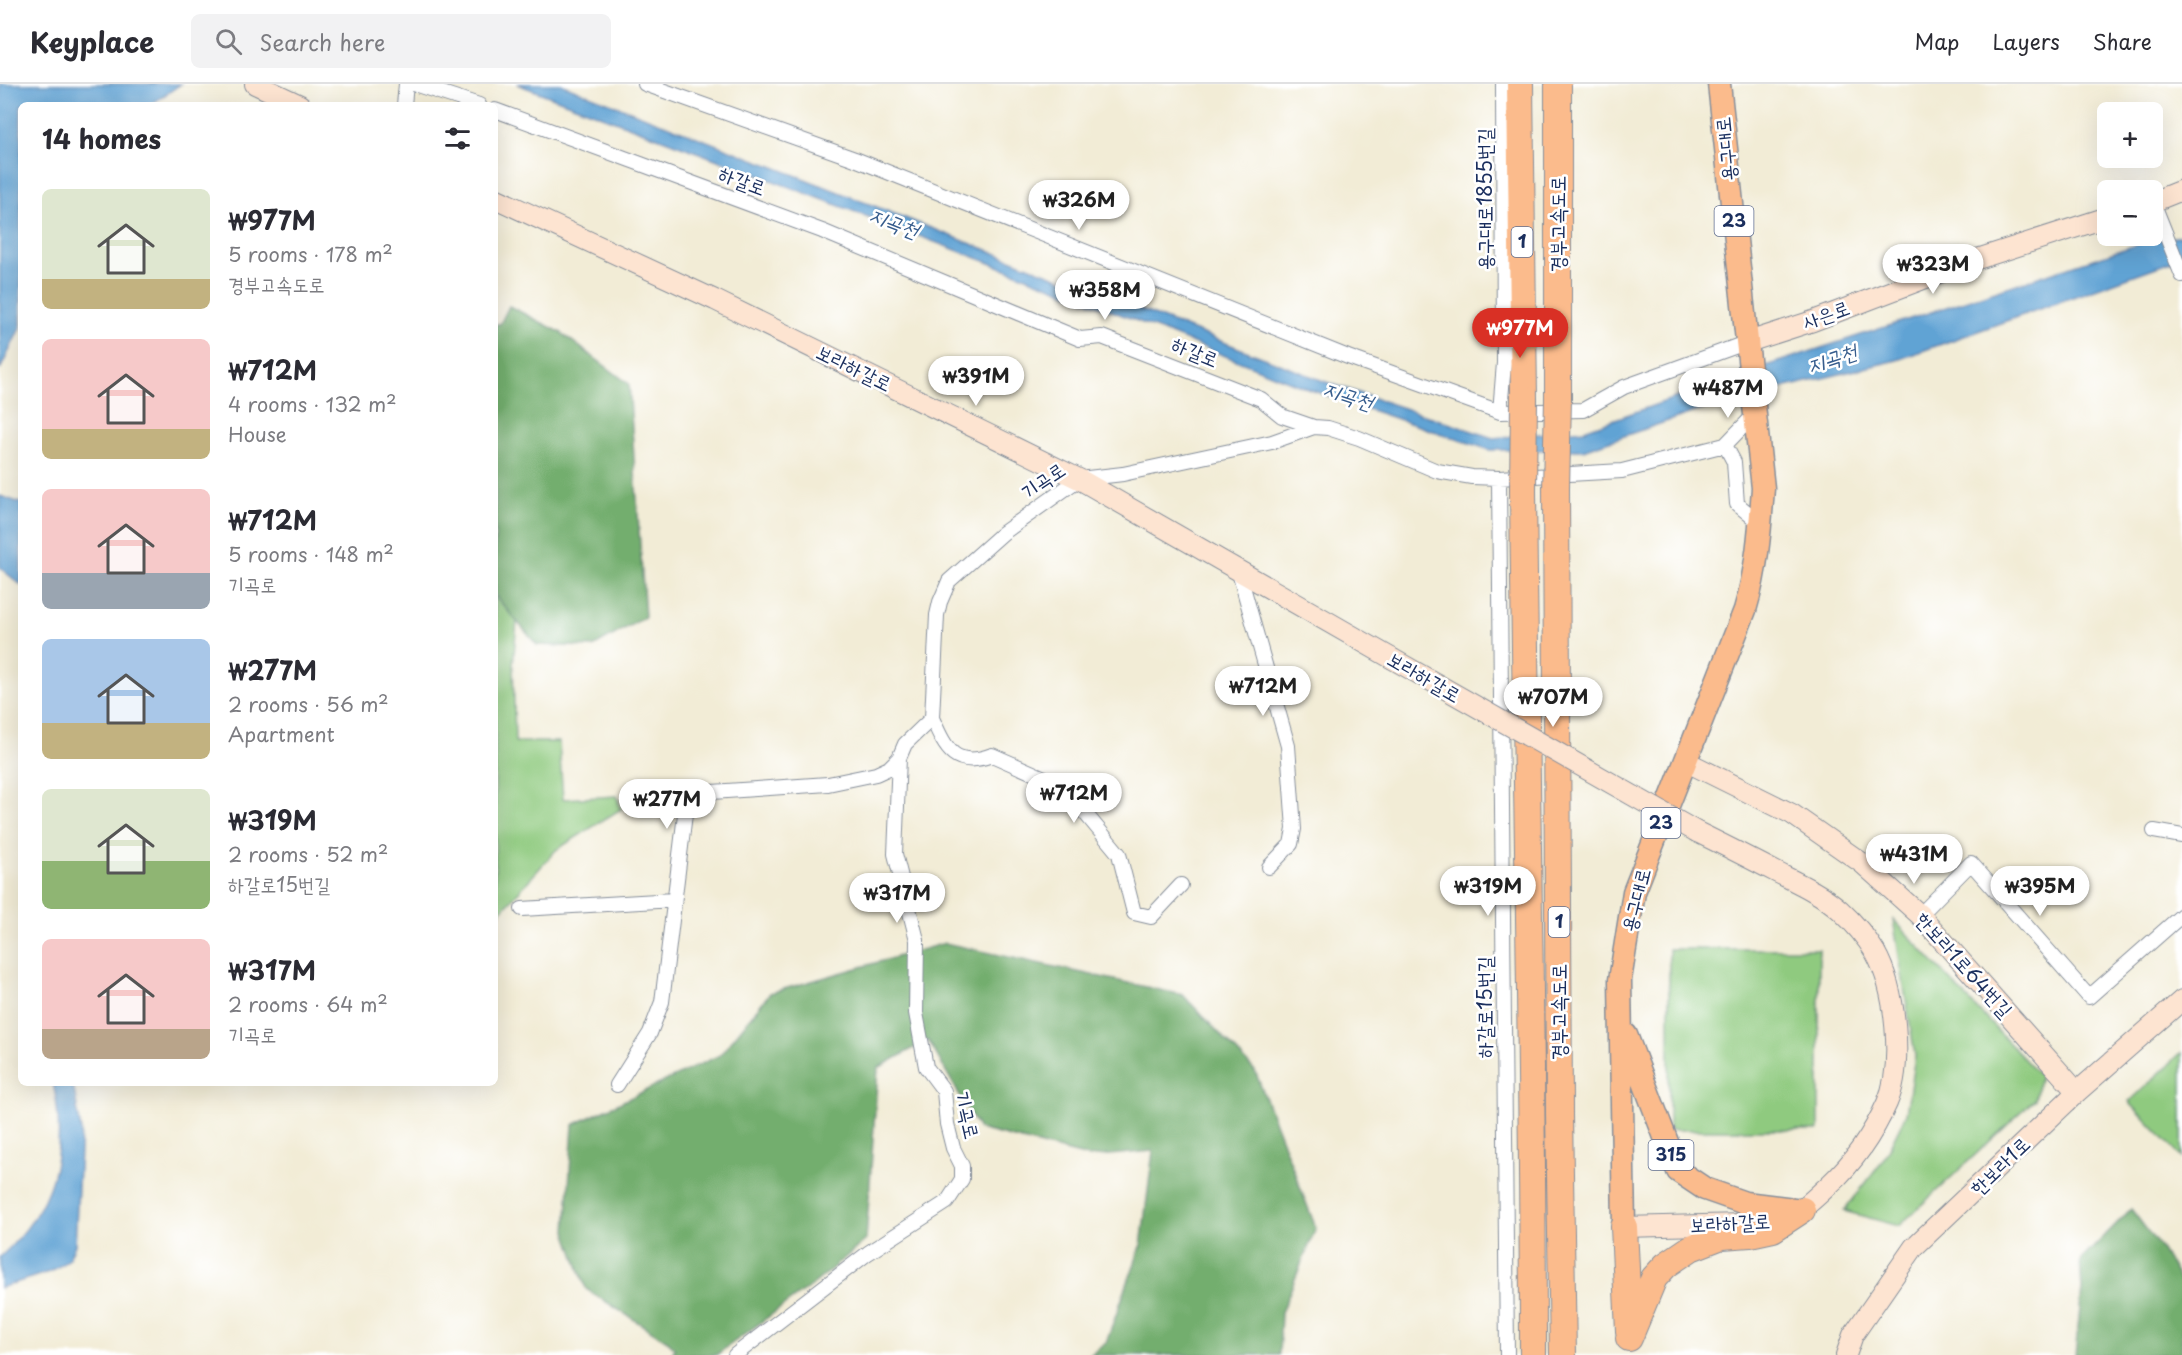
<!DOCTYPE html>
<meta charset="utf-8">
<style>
:root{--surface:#fff;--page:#f2f2f3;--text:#2b2b33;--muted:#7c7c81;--line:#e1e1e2;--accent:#d93025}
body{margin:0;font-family:"Playpen Sans","Poor Story",sans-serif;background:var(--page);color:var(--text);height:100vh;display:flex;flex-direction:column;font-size:22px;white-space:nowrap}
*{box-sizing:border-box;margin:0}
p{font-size:20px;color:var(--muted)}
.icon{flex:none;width:33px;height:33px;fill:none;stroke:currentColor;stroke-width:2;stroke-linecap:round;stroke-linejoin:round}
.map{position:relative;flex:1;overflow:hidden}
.panel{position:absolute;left:18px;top:18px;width:480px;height:984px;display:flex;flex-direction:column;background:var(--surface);border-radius:9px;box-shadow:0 6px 24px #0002}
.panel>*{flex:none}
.fabs{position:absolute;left:2097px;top:18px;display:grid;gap:12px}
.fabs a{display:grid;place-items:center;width:66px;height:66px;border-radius:9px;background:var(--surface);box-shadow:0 6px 24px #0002;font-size:30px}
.price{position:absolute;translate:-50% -51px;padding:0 14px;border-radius:21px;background:#fff;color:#222;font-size:20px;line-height:39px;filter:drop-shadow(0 2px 3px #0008)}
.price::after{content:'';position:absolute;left:50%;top:36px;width:18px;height:14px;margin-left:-9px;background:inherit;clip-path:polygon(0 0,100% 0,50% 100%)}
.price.active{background:var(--accent);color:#fff}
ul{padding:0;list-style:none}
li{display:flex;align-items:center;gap:18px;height:150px;padding:0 24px}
li span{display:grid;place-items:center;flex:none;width:168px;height:120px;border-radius:9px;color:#555}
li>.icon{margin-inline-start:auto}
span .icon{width:72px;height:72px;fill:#fffc;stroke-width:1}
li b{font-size:26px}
h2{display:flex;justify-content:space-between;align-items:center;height:72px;padding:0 24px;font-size:26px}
header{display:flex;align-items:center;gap:36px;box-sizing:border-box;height:84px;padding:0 30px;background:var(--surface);border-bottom:2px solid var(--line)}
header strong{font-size:28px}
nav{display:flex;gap:33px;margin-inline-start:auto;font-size:21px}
.search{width:420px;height:54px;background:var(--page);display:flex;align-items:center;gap:15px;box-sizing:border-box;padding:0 21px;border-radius:9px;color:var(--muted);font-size:22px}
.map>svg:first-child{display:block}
.green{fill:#8fca7f;stroke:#557c6e;stroke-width:1.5}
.forest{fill:#73ae6e;stroke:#476e66;stroke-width:1.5}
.water{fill:#60a3d4;stroke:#3e6999;stroke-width:1.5}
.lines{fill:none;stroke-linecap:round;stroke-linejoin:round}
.street-casing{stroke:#868e9a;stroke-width:16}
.secondary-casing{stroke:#868e9a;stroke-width:22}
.primary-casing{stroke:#868e9a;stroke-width:25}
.highway-casing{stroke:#868e9a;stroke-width:28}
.street{stroke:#fff;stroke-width:14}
.secondary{stroke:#fde4d1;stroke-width:20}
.primary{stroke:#fbbb8c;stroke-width:22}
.highway{stroke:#fbbb8c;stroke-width:26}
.secondary-bridge-casing{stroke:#868e9a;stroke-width:22;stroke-linecap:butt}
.highway-bridge-casing{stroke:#868e9a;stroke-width:28;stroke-linecap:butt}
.secondary-bridge{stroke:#fde4d1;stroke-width:20}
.highway-bridge{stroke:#fbbb8c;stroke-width:26}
.labels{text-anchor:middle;stroke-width:5;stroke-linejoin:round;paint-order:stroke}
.shield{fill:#fff;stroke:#5f6d8e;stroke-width:1.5}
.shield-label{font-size:18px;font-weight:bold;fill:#1b2f5e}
.street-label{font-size:20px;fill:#1b2f5e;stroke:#fff}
.water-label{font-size:21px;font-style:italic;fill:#375d8d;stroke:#fff}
</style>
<header>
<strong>Keyplace</strong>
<div class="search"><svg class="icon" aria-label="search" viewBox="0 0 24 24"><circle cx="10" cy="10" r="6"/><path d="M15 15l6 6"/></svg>Search here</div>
<nav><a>Map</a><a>Layers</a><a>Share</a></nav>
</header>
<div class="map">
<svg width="2182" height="1271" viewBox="0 0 2182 1271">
<rect width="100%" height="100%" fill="#fff"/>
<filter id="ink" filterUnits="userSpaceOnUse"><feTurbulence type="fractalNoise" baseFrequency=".0167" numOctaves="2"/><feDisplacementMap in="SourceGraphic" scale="12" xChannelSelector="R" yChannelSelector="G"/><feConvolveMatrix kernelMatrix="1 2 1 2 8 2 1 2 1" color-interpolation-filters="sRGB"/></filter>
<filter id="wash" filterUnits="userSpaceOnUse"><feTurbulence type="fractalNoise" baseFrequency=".008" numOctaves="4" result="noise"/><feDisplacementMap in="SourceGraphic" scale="24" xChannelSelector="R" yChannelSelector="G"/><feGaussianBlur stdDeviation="1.35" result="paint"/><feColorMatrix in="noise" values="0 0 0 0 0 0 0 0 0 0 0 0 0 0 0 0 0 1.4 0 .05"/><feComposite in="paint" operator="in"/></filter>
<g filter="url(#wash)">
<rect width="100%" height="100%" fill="#f2ecd6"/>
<path class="green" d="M 495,508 L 497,514 L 517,537 L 513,580 L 515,658 L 559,658 L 563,715 L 617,712 L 621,725 L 556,766 L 495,834 Z
M 1893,835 L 2040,992 L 2035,1015 L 1899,1142 L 1844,1127 L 1882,1078 L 1906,1030 L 1915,972 Z
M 1669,865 L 1819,865 L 1819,1046 L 1669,1046 Z
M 2182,968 L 2182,1074 L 2129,1018 Z"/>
<path class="forest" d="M 509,222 L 560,248 L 629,300 L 645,533 L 593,563 L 537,561 L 497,514 L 495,508 L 495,240 L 500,240 Z
M 945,859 L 1183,911 L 1255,987 L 1316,1144 L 1281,1229 L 1279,1271 L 1090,1271 L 1106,1259 L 1141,1162 L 1153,1067 L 1088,1073 L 979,1045 L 928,956 L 878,984 L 866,1156 L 815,1199 L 716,1271 L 671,1271 L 675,1265 L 669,1258 L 586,1205 L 566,1147 L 573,1041 L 720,971 L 770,909 Z
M 2131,1125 L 2162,1166 L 2182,1200 L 2182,1271 L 2075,1271 L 2082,1205 L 2080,1177 Z"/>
<path class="water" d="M 0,0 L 181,0 L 150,21 L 21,21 L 21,242 L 0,286 Z
M 517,0 L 561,0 L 1326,298 L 1493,354 L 1584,346 L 1763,283 L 2145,158 L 2182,152 L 2182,174 L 1897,276 L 1721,319 L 1583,366 L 1490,366 L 1311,306 L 1019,190 Z
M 0,412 L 21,419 L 21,501 L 0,484 Z
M 53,999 L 73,999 L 81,1047 L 75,1161 L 68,1176 L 52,1187 L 0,1204 L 0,1173 C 54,1124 68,1069 53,999 Z"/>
</g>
<g filter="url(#ink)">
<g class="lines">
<g class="street-casing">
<path id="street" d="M 414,0 L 479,21
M 645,0 L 855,75 L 1348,273 L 1500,328
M 1503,0 L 1504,279 L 1500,328 L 1583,326 L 1624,303 L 1748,258
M 404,21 L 406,0
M 495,26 L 822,147 L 1080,255 L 1102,253 L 1261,315 L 1282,332 L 1314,343 L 1328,344 L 1359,354 L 1437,387 L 1472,393 L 1499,394 L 1622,387 L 1725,361
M 2153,118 L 2182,191
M 1725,361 L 1734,378 L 1737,420 L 1760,439
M 1725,361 L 1754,331
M 1499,394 L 1507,1271
M 1238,485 L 1288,662 L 1294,745 L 1291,760 L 1269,783
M 932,634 C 946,665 954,685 992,671 L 1058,700 L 1070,711 L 1119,770 L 1134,829 L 1151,833 L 1181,801
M 2154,747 L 2182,752
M 522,825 L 674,816
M 1920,831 L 1971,779 L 2089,913 L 2182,831
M 617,1001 L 650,949 L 662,918 L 685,730 C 692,718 698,712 712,708 L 828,700 L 876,690 L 889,684 L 899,674
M 735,1271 L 868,1169 L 947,1118 L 962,1095 L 962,1082 L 953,1064 L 947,1040 L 944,1007 L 926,983 L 916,929 L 917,856 L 895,770 L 899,674 L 905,660 L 932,634 L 937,531 L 940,518 L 949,497 L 1003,449 L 1079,395 L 1123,390 L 1272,358 L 1314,343"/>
</g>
<g class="secondary-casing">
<path id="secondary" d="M 255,0 L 300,21
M 495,114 L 715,216 L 1079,395 L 1391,574
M 2152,118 L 2182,106
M 1748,258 L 1813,237 L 1968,178 L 2108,133
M 1685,677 L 1792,730 L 1862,779 L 1920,831 L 2077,1008
M 1697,748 C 1724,761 1751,775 1778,789 C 1800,800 1822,810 1840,826 C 1853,838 1866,853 1875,868 C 1896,905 1904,980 1887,1019 C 1873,1050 1854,1078 1829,1101 C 1817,1112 1806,1124 1790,1131
M 1624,1143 L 1742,1140
M 1846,1271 L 1853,1251 L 1914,1163 L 2077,1008 L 2182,916"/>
</g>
<g class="primary-casing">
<path id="primary" d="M 1626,951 L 1678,1087 L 1705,1105 L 1745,1119 L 1802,1126
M 1624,1143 L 1620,896 L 1634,808 L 1745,526 C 1757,486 1760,446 1763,404 L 1719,0"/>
</g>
<g class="highway-casing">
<path id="highway" d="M 1520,0 L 1524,315
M 1558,315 L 1558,0
M 1556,405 L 1559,1030 L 1563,1271
M 1523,406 C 1526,695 1533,983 1533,1271
M 1624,1143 L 1629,1247
M 1629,1254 L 1654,1194 L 1666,1181 L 1691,1164 L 1722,1152 L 1750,1150 L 1773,1145 L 1802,1126"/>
</g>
<use href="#street" class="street"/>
<use href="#secondary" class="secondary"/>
<use href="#primary" class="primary"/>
<use href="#highway" class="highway"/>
<g class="secondary-bridge-casing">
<path id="secondary-bridge" d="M 1391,574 L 1697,748"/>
</g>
<g class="highway-bridge-casing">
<path id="highway-bridge" d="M 1556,405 L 1558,315
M 1523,406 L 1524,315"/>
</g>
<use href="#secondary-bridge" class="secondary-bridge"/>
<use href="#highway-bridge" class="highway-bridge"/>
</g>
</g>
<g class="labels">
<g class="shield">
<rect x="1714.5" y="122" width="39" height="30" rx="4.5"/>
<rect x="1511.5" y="143" width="21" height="30" rx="4.5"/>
<rect x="1641.5" y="724" width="39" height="30" rx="4.5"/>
<rect x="1548.5" y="823" width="21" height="30" rx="4.5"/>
<rect x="1648.5" y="1056" width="45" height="30" rx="4.5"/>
</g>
<g class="shield-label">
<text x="1734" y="143">23</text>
<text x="1522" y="164">1</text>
<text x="1661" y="745">23</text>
<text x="1559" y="844">1</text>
<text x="1671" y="1077">315</text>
</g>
<g class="street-label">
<text transform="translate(1726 65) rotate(-96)" y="7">용구대로</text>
<text transform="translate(742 97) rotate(20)" y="7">하갈로</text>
<text transform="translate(1485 115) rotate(-90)" y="7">용구대로1855번길</text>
<text transform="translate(1558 140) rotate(-90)" y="7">경부고속도로</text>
<text transform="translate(1826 231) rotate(-20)" y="7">사은로</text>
<text transform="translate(1195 268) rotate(22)" y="7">하갈로</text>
<text transform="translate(854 284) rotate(26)" y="7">보라하갈로</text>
<text transform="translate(1043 397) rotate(-34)" y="7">기곡로</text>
<text transform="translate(1424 593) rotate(30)" y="7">보라하갈로</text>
<text transform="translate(1636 816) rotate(-76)" y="7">용구대로</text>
<text transform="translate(1964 881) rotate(48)" y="7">한보라1로64번길</text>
<text transform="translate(1485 923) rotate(-90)" y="7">하갈로15번길</text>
<text transform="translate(1559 928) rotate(-90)" y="7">경부고속도로</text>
<text transform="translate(967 1031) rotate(77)" y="7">기곡로</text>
<text transform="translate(2000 1082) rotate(-44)" y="7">한보라1로</text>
<text transform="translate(1730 1139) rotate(-3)" y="7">보라하갈로</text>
</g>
<g class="water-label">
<text transform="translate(894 139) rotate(21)" y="7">지곡천</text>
<text transform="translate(1832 275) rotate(-18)" y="7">지곡천</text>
<text transform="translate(1348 312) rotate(18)" y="7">지곡천</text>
</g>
</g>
</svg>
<div class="fabs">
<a>+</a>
<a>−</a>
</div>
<b class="price" style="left:1079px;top:147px">₩326M</b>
<b class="price" style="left:1933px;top:211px">₩323M</b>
<b class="price" style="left:1105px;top:237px">₩358M</b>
<b class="price active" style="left:1520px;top:275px">₩977M</b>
<b class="price" style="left:976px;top:323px">₩391M</b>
<b class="price" style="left:1728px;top:335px">₩487M</b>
<b class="price" style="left:1263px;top:633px">₩712M</b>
<b class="price" style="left:1553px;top:644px">₩707M</b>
<b class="price" style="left:1074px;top:740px">₩712M</b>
<b class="price" style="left:667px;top:746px">₩277M</b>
<b class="price" style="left:1914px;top:801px">₩431M</b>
<b class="price" style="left:1488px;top:833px">₩319M</b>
<b class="price" style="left:2040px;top:833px">₩395M</b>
<b class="price" style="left:897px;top:840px">₩317M</b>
<section class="panel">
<h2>14 homes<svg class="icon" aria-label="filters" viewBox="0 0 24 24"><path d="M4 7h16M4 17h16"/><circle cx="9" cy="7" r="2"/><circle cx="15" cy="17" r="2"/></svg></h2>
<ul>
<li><span style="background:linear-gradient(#dfe7d0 75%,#c2b280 0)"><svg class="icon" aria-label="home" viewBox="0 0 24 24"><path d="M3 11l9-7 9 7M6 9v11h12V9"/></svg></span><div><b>₩977M</b><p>5 rooms · 178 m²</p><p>경부고속도로</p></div></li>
<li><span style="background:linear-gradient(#f6c9c9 75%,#c2b280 0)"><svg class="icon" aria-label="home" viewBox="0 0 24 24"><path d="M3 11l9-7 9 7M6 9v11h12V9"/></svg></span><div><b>₩712M</b><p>4 rooms · 132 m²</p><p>House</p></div></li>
<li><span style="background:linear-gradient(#f6c9c9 70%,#9aa5b1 0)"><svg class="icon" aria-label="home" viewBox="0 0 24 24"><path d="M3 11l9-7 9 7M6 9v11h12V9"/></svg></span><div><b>₩712M</b><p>5 rooms · 148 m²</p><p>기곡로</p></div></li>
<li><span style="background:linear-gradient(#a9c7e8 70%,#c2b280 0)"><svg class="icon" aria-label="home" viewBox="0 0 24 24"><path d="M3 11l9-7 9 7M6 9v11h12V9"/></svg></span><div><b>₩277M</b><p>2 rooms · 56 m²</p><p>Apartment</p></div></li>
<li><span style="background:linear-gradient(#dfe7d0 60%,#8fb573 0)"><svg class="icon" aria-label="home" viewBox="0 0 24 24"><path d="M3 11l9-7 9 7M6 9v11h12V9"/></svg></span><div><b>₩319M</b><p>2 rooms · 52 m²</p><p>하갈로15번길</p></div></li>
<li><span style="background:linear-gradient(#f6c9c9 75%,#b9a48a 0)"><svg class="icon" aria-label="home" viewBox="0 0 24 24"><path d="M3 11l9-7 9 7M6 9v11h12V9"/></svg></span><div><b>₩317M</b><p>2 rooms · 64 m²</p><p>기곡로</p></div></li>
</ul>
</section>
</div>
